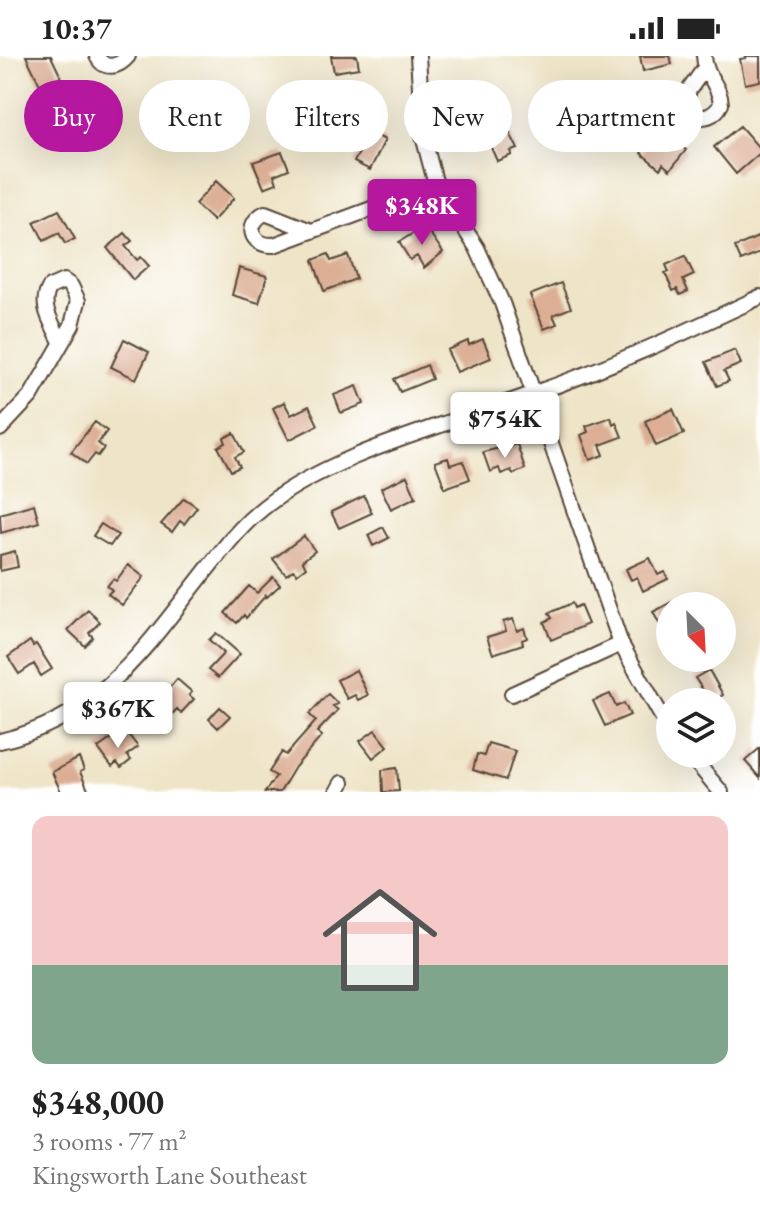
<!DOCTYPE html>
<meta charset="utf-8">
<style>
:root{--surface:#fff;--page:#f2f2f2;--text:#222;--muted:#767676;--accent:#b5179e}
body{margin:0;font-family:"EB Garamond",serif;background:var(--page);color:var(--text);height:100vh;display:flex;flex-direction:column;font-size:30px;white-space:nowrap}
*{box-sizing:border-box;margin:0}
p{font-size:26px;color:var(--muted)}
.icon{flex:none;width:44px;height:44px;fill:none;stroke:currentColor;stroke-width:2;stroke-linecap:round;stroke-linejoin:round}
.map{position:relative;height:736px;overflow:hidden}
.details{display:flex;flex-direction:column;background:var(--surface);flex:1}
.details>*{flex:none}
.guide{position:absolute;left:24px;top:24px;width:712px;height:72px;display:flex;gap:16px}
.needle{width:52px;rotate:156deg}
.tools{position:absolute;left:656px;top:536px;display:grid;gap:16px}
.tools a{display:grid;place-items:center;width:80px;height:80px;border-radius:50%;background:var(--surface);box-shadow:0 8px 32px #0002;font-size:40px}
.price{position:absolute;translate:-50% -68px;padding:0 18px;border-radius:8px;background:#fff;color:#222;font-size:26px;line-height:52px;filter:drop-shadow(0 2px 4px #0008)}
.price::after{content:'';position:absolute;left:50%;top:48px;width:24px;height:18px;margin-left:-12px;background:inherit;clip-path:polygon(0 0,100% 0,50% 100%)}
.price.selected{background:var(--accent);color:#fff}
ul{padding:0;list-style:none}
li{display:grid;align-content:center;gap:16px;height:424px;padding:0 32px}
li span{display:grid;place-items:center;height:248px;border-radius:16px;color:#555}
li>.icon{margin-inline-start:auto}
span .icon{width:144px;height:144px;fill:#fffc;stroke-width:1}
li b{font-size:34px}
.chip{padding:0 28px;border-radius:36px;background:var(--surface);box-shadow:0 8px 32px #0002;font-size:28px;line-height:72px}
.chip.selected{background:var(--accent);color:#fff}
.status{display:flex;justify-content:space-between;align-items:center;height:56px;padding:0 40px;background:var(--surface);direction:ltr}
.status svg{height:22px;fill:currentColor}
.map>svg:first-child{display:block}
.building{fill:#dcaf95}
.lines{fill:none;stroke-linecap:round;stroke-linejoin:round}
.street-casing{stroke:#564637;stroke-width:18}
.street{stroke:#fff;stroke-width:14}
</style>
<div class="status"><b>10:37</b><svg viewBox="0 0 49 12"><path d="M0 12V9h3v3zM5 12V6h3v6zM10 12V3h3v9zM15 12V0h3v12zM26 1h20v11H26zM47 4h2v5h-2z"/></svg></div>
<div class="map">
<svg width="760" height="736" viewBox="0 0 760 736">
<rect width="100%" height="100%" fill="#fff"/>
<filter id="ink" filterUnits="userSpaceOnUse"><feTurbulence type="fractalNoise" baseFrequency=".0125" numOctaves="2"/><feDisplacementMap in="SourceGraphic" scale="16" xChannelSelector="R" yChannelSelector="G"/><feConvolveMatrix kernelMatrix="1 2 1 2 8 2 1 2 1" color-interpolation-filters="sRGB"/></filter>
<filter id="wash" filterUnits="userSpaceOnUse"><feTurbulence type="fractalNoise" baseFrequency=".006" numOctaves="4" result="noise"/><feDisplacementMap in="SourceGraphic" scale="32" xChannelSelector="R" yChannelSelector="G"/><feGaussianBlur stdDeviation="1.8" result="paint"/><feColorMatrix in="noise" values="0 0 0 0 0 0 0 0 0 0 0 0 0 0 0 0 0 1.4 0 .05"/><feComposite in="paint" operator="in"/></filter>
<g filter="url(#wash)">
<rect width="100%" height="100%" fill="#eee4c7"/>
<g id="blocks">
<path class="building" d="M 26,0 L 51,0 L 61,21 L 41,31 Z
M 331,0 L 357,0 L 359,12 L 334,16 Z
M 640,0 L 670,0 L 672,8 L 643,15 Z
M 745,0 L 760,0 L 760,25 L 745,28 L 740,3 L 746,2 Z
M 502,61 L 518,93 L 511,95 L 512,99 L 497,105 L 481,69 Z
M 655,69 L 686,94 L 670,114 L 663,108 L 660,113 L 641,97 L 649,86 L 644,83 Z
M 740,70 L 760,93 L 760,97 L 736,118 L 714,91 Z
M 370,76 L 385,84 L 370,114 L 354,106 Z
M 282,96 L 289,113 L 274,119 L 277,127 L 264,132 L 253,106 Z
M 216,125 L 234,142 L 213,165 L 195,148 Z
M 59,154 L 75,183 L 65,188 L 59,177 L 44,185 L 34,166 Z
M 425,170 L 443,196 L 424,212 L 417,200 L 410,204 L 399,186 Z
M 125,177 L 132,185 L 125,190 L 137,204 L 141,201 L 149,210 L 133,224 L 107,192 Z
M 760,180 L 760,197 L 741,205 L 735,191 Z
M 328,198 L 331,205 L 348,199 L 356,223 L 324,235 L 313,204 Z
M 685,200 L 694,219 L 683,224 L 688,235 L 680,239 L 677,233 L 673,235 L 665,217 L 669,216 L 666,209 Z
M 239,212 L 267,220 L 259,247 L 232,239 Z
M 561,227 L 571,252 L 553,259 L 557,268 L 544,273 L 530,239 Z
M 124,283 L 149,296 L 136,323 L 111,311 Z
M 483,283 L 491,302 L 457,316 L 447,294 L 468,285 L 469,289 Z
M 735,294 L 741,308 L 724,315 L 729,325 L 717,330 L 706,306 Z
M 427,309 L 432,323 L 400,336 L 394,323 Z
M 357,330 L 364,348 L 341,357 L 334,339 Z
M 284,346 L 291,359 L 309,350 L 318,369 L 289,384 L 273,352 Z
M 673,353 L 684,378 L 656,390 L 645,365 Z
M 611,361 L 613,368 L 616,366 L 622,381 L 600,389 L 604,399 L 590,404 L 581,379 L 588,376 L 586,370 Z
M 95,366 L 107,375 L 98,387 L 104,392 L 98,400 L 95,398 L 87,408 L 71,396 Z
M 234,377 L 244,396 L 235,401 L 240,411 L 231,415 L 218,391 L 226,387 L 224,382 Z
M 517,388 L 525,413 L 513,418 L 511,414 L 501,418 L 499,412 L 490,416 L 483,396 Z
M 448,402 L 450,409 L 463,405 L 470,423 L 445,432 L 435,406 Z
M 407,420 L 416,441 L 391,453 L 381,432 Z
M 364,440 L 372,457 L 339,472 L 331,456 Z
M 184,442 L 197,451 L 184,468 L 180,465 L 172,476 L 161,468 Z
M 34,448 L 39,466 L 1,477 L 0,458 Z
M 101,468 L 118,479 L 110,490 L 93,480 Z
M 383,471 L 389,482 L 373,490 L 368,479 Z
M 304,480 L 315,495 L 302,505 L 306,511 L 297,518 L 293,514 L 286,519 L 273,503 Z
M 15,495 L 18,511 L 0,515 L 0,499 Z
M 650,502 L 658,519 L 665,516 L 668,523 L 643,535 L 637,521 L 631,524 L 626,513 Z
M 128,509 L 144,521 L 122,549 L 108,538 L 112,534 L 107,530 L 113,523 L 116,525 Z
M 273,521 L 280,529 L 267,541 L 266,539 L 246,562 L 244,559 L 237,567 L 225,557 L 249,530 L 257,537 Z
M 572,547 L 574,552 L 580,549 L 588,568 L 551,584 L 544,566 L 552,562 L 549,557 Z
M 670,547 L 670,588 L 653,556 Z
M 88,554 L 100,566 L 89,577 L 93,581 L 85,590 L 68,574 Z
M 513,563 L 517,575 L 524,572 L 527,582 L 522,584 L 523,588 L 493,598 L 487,581 L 506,575 L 503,566 Z
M 216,577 L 240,598 L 218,622 L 208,614 L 224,597 L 209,584 Z
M 30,585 L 33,590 L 36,588 L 52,613 L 41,620 L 34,608 L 19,618 L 8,601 Z
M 356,614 L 368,639 L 358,644 L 355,639 L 347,643 L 337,624 Z
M 709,614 L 723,639 L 711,646 L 695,622 Z
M 177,623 L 192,636 L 189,639 L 194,643 L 181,657 L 177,653 L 170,660 L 158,649 L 165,642 L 163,639 Z
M 328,638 L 338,648 L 333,650 L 338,654 L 317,676 L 322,680 L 295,711 L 280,736 L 265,736 L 276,720 L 269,716 L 282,696 L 286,699 L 316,665 L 309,658 Z
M 610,638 L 616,651 L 624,647 L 630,659 L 605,670 L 593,645 Z
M 220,651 L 230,660 L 218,672 L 209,663 Z
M 375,674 L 388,690 L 373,702 L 360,685 Z
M 127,677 L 138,691 L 127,699 L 131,704 L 121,712 L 117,707 L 112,711 L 98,692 L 118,678 L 121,682 Z
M 488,687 L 515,695 L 506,724 L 473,714 L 477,698 L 484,700 Z
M 760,692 L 760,722 L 745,705 Z
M 79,702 L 84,714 L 80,716 L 89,736 L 61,736 L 52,716 Z
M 397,712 L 399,735 L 383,736 L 382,714 Z"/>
</g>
</g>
<g filter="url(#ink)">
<use href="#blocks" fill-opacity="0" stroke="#564637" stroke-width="2"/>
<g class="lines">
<g class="street-casing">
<path id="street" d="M 97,0 C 104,15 119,11 128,0
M 418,0 L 423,80 L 436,129 L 477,192 L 502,247 L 621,588 L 670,675
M 704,0 C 705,21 720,29 721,48 C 715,60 703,65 692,57 L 686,44 L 689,34 L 704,13
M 311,175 L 265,157 C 245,167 249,190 274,189 L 436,129
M 0,373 L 31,340 L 72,269 L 78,245 L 71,230 L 64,225 L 50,231 C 38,249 53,268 61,286
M 512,638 L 621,588
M 0,685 C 100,662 145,592 204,517 C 221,496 236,475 256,458 C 321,400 450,368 532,338 C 611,311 685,276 760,241
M 689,698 L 721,736
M 337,736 L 342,727"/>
</g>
<use href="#street" class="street"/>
</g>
</g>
</svg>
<div class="tools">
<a><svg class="needle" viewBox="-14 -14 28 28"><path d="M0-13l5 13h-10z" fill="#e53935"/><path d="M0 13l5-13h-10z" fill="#767676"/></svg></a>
<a><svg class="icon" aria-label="layers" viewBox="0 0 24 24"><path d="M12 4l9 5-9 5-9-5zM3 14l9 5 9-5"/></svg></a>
</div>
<b class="price selected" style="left:422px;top:191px">$348K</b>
<b class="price" style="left:505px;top:404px">$754K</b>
<b class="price" style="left:118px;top:694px">$367K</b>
<div class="guide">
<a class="chip selected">Buy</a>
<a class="chip">Rent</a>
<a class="chip">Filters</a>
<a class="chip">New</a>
<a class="chip">Apartment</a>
</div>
</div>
<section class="details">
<ul>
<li><span style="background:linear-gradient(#f6c9c9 60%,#7fa58c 0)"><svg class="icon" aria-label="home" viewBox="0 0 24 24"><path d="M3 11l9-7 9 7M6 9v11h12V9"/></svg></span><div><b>$348,000</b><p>3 rooms · 77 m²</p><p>Kingsworth Lane Southeast</p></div></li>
</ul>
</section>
